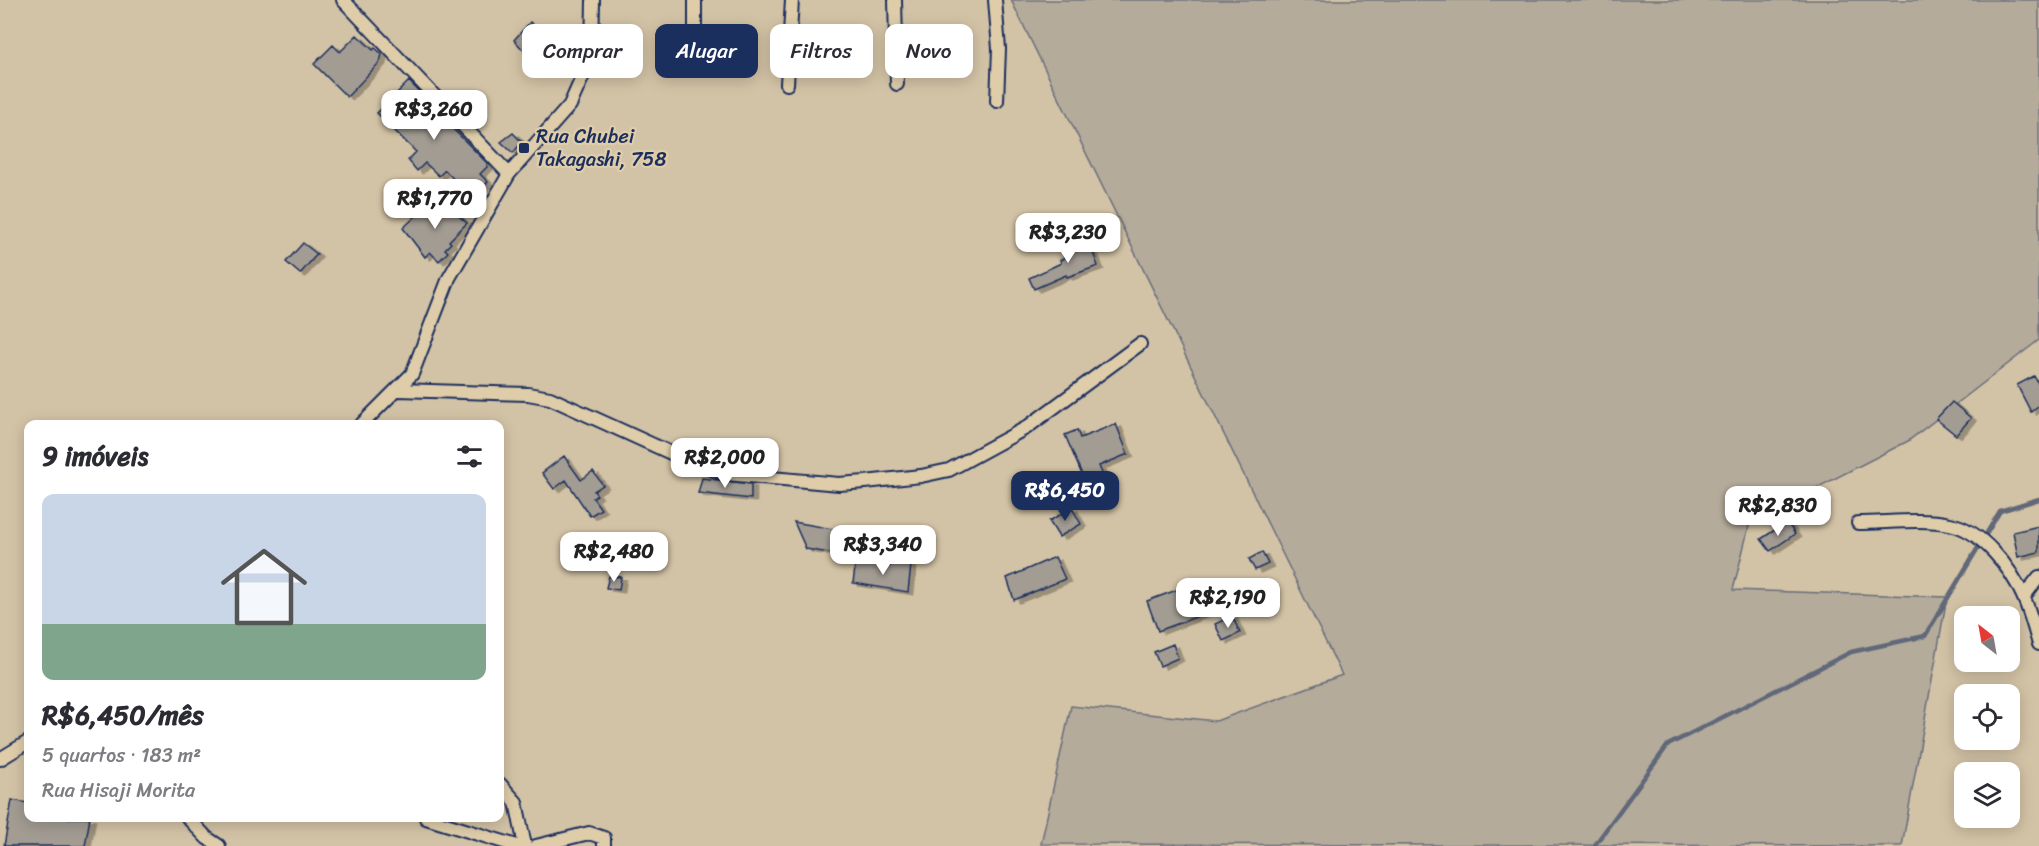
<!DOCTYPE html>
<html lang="pt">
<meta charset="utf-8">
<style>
:root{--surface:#fff;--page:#f7f7f7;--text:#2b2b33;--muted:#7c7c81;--accent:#1b2f5e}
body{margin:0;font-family:Sriracha,sans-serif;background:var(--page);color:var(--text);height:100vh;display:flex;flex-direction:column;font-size:22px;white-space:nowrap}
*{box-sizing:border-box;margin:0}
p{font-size:20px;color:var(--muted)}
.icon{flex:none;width:33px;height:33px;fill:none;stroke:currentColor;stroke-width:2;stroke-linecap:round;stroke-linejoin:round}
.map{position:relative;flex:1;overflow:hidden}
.sheet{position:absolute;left:24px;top:420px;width:480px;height:402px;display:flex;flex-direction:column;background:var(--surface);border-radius:12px;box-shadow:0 3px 15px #0003}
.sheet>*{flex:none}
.top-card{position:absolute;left:522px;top:24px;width:570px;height:54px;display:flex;gap:12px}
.needle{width:39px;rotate:329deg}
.fabs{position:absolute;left:1954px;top:606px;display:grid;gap:12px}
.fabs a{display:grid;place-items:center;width:66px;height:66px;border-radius:12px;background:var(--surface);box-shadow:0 3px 15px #0003;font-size:30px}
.price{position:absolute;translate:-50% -51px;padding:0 14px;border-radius:12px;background:#fff;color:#222;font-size:20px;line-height:39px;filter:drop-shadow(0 2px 3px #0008)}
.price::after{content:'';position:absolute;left:50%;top:36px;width:18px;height:14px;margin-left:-9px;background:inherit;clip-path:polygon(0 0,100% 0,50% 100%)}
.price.on{background:var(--accent);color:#fff}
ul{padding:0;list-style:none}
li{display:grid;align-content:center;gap:12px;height:318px;padding:0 18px}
li span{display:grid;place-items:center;height:186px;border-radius:12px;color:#555}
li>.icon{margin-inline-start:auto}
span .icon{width:108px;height:108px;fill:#fffc;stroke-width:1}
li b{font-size:26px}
h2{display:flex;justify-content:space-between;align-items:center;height:72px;padding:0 18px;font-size:26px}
.tag{padding:0 21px;border-radius:12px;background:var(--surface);box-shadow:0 3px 15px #0003;font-size:21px;line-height:54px}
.tag.on{background:var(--accent);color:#fff}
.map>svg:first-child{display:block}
.green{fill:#b4ab9a;stroke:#686d7c;stroke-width:1.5}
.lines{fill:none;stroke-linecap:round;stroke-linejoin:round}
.stream{stroke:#616779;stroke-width:4.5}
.building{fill:#a29c93;stroke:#1b2f5e;stroke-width:1.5;filter:url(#shadow)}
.minor-casing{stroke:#1b2f5e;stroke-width:16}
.minor{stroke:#dfcdaa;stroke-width:12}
.poi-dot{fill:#1b2f5e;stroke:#dfcdaa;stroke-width:2}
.labels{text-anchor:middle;stroke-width:4.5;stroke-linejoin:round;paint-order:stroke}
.poi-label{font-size:20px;fill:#1b2f5e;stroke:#dfcdaa;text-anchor:start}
</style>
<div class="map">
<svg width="2039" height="846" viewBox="0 0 2039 846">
<defs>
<filter id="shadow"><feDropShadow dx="5.5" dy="3" stdDeviation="0" flood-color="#0004"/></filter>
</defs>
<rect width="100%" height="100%" fill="#d3c3a6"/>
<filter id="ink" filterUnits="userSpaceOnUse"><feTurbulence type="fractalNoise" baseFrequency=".0167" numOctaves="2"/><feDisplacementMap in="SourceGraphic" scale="12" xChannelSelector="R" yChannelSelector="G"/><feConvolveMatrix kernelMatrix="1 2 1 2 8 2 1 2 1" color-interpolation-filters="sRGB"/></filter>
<g filter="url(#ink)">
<path class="green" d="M 1011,0 L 2039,0 L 2039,340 L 1908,441 L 1750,522 L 1733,590 L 1947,597 L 1902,846 L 1041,844 L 1071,706 L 1216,721 L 1342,675 Z"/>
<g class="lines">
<path class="stream" d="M 1594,846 L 1668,745 L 1851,652 L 1925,636 L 2000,511 L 2039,499"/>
</g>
<path class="building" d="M 530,22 L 566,51 L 555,62 L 538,45 L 529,56 L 514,40 Z
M 357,35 L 373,50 L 375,48 L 382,54 L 380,62 L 347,97 L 314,64 L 333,45 L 340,52 Z
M 409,81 L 424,97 L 419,102 L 435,119 L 439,115 L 487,163 L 487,167 L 480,174 L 488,182 L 471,198 L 445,170 L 439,176 L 425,163 L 417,171 L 408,160 L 416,152 L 377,113 Z
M 513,133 L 522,142 L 513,153 L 501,142 Z
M 441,201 L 467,223 L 449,241 L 451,243 L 445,249 L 448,252 L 439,261 L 430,252 L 425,257 L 403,228 L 429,204 L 433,208 Z
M 1088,239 L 1098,266 L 1067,277 L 1066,275 L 1034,289 L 1029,278 L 1061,263 L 1060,260 L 1064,258 L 1063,249 Z
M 303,243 L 317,254 L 300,274 L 286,262 Z
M 2034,376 L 2039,385 L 2039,405 L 2031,412 L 2017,385 Z
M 1952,402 L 1971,418 L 1956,435 L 1936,419 Z
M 1116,424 L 1128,454 L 1099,466 L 1109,490 L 1092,498 L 1065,435 L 1077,430 L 1080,438 Z
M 564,456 L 581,480 L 593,471 L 603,485 L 594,491 L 597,495 L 593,498 L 601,509 L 590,516 L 566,480 L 554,489 L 542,473 Z
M 702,478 L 751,484 L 751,499 L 698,493 Z
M 1072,508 L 1081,524 L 1059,537 L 1049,521 Z
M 794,522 L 839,530 L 835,554 L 806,549 Z
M 1787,522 L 1795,534 L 1770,551 L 1761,539 Z
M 2039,526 L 2039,552 L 2018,557 L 2013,532 Z
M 1262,552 L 1268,564 L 1255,570 L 1249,559 Z
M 1055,557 L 1065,579 L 1014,600 L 1007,578 Z
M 856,561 L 890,566 L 890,562 L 911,565 L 908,592 L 853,583 Z
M 609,576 L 621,577 L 619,590 L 606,588 Z
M 1190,585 L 1201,615 L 1158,631 L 1147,601 Z
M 1232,616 L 1240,633 L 1223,641 L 1215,624 Z
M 1173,644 L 1178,658 L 1160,666 L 1154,652 Z
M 12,800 L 28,803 L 28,818 L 90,818 L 85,846 L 4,846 Z"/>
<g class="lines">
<g class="minor-casing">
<path id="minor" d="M 343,0 L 509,174
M 895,0 L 897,84
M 995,0 L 999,49 L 997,101
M 695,48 L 695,0
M 787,84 L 792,0
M 399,390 L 528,394 L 550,398 L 695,464 L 727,474 L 839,484 L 865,482 L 921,476 L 949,470 L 1026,428 L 1140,344
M 362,424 L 412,374 L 449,278 L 509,174 L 570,105 L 592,55 L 593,0
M 1858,523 C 1887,523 1921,518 1950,524 C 1981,530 2011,568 2023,596 C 2030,611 2034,628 2039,644
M 2024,596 L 2039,577
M 0,759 L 28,742
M 500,784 L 516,802 L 525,846
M 188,818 L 207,838 L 219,846
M 426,818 L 517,846
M 536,846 L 589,833 L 604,838 L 604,846"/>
</g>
<use href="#minor" class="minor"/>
</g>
</g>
<rect class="poi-dot" x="518" y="142" width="12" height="12" rx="3"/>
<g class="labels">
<g class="poi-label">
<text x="536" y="143">Rua Chubei<tspan x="536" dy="23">Takagashi, 758</tspan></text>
</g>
</g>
</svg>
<div class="fabs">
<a><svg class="needle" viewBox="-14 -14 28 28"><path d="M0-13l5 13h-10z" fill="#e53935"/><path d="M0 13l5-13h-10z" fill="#7c7c81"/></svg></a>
<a><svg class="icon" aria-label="locate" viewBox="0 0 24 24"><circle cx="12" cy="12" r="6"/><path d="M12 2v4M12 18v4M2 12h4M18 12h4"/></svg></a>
<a><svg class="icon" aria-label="layers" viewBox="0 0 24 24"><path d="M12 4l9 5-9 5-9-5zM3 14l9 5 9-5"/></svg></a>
</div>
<b class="price" style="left:434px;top:141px">R$3,260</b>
<b class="price" style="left:435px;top:230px">R$1,770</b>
<b class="price" style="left:1068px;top:264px">R$3,230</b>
<b class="price" style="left:725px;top:489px">R$2,000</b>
<b class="price on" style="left:1065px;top:522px">R$6,450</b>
<b class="price" style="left:1778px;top:537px">R$2,830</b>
<b class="price" style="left:883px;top:576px">R$3,340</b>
<b class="price" style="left:614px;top:583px">R$2,480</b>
<b class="price" style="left:1228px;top:629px">R$2,190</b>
<div class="top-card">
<a class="tag">Comprar</a>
<a class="tag on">Alugar</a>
<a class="tag">Filtros</a>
<a class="tag">Novo</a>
</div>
<section class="sheet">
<h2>9 imóveis<svg class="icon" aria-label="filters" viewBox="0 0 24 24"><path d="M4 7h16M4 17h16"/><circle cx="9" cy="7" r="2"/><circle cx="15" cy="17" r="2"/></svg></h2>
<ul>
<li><span style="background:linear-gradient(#c9d6e8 70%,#7fa58c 0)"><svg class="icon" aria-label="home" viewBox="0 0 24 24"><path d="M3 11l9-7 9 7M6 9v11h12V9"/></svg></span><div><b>R$6,450/mês</b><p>5 quartos · 183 m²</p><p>Rua Hisaji Morita</p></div></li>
</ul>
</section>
</div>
